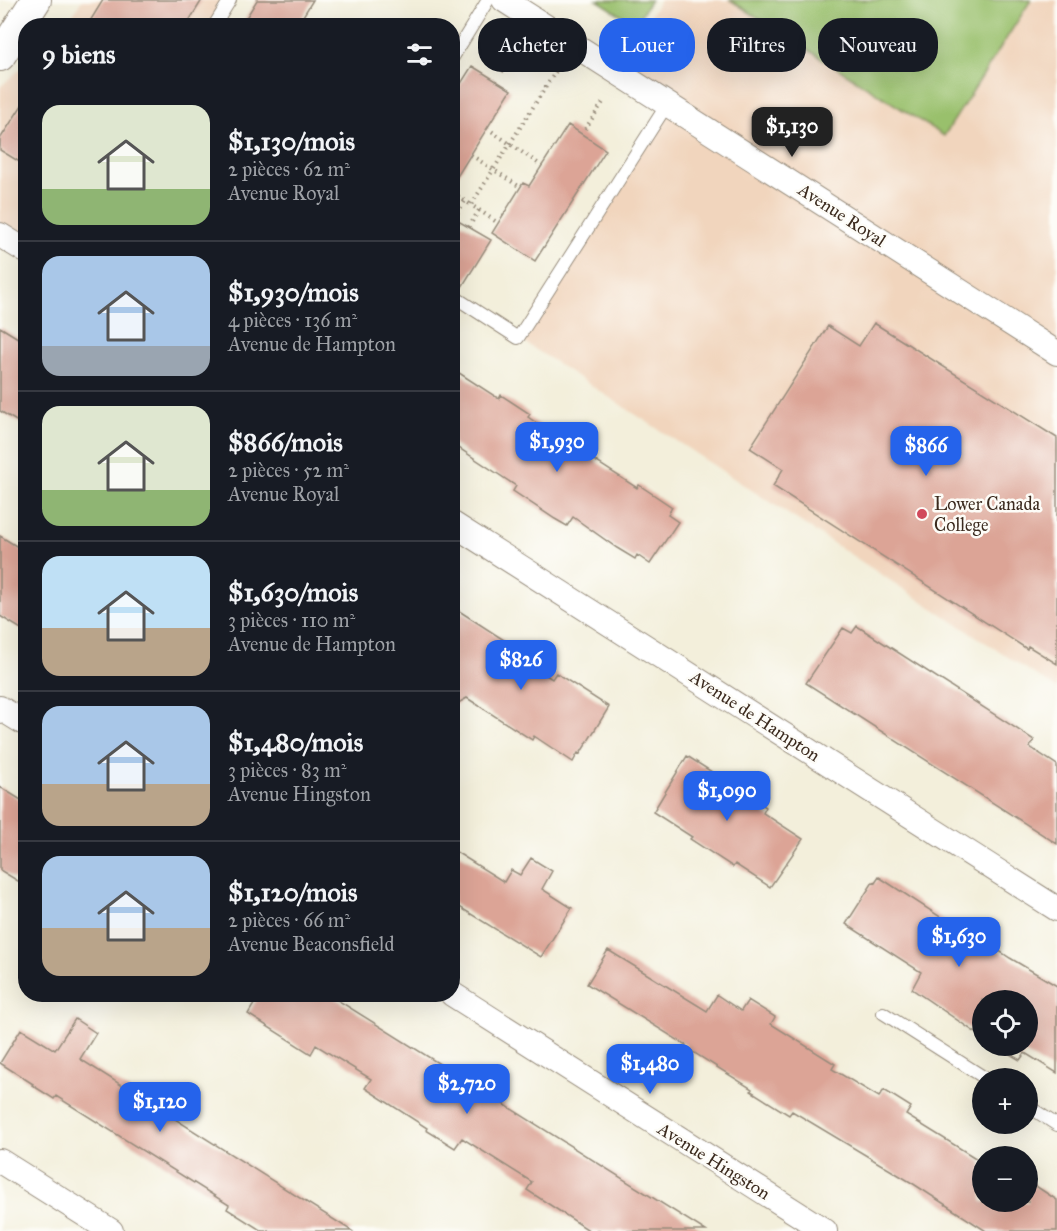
<!DOCTYPE html>
<html lang="fr">
<meta charset="utf-8">
<style>
:root{--surface:#171b24;--page:#242831;--text:#f1f3f6;--muted:#9ea1a6;--line:#363941;--accent:#2563eb}
body{margin:0;font-family:"IM FELL Great Primer",serif;background:var(--page);color:var(--text);height:100vh;display:flex;flex-direction:column;font-size:22px;white-space:nowrap}
*{box-sizing:border-box;margin:0}
p{font-size:20px;color:var(--muted)}
.icon{flex:none;width:33px;height:33px;fill:none;stroke:currentColor;stroke-width:2;stroke-linecap:round;stroke-linejoin:round}
.map{position:relative;flex:1;overflow:hidden}
.side{position:absolute;left:18px;top:18px;width:442px;height:984px;display:flex;flex-direction:column;background:var(--surface);border-radius:24px;box-shadow:0 6px 24px #0002}
.side>*{flex:none}
.banner{position:absolute;left:478px;top:18px;width:488px;height:54px;display:flex;gap:12px}
.fabs{position:absolute;left:972px;top:990px;display:grid;gap:12px}
.fabs a{display:grid;place-items:center;width:66px;height:66px;border-radius:50%;background:var(--surface);box-shadow:0 6px 24px #0002;font-size:30px}
.price{position:absolute;translate:-50% -51px;padding:0 14px;border-radius:12px;background:var(--accent);color:#fff;font-size:20px;line-height:39px;filter:drop-shadow(0 2px 3px #0008)}
.price::after{content:'';position:absolute;left:50%;top:36px;width:18px;height:14px;margin-left:-9px;background:inherit;clip-path:polygon(0 0,100% 0,50% 100%)}
.price.active{background:#222;color:#fff}
ul{padding:0;list-style:none}
li{display:flex;align-items:center;gap:18px;height:150px;padding:0 24px}
li+li{border-top:2px solid var(--line)}
li span{display:grid;place-items:center;flex:none;width:168px;height:120px;border-radius:18px;color:#555}
li>.icon{margin-inline-start:auto}
span .icon{width:72px;height:72px;fill:#fffc;stroke-width:1}
li b{font-size:26px}
h2{display:flex;justify-content:space-between;align-items:center;height:72px;padding:0 24px;font-size:26px}
.tag{padding:0 21px;border-radius:24px;background:var(--surface);box-shadow:0 6px 24px #0002;font-size:21px;line-height:54px}
.tag.active{background:var(--accent);color:#fff}
.map>svg:first-child{display:block}
.built{fill:#f1d5bd}
.green{fill:#99c06c;stroke:#6a7545;stroke-width:1.5}
.building{fill:#dca496}
.lines{fill:none;stroke-linecap:round;stroke-linejoin:round}
.service-casing{stroke:#978c7c;stroke-width:14}
.minor-casing{stroke:#978c7c;stroke-width:26}
.tertiary-casing{stroke:#978c7c;stroke-width:32}
.path{stroke:#978c7c;stroke-width:4;stroke-dasharray:1.5 4.5;stroke-linecap:butt}
.service{stroke:#fff;stroke-width:12}
.minor{stroke:#fff;stroke-width:24}
.tertiary{stroke:#fff;stroke-width:30}
.poi-dot{fill:#d1495b;stroke:#fdfcf7;stroke-width:2}
.labels{text-anchor:middle;stroke-width:5;stroke-linejoin:round;paint-order:stroke}
.street-label{font-size:18px;fill:#3b2a1e;stroke:#fdfcf7}
.poi-label{font-size:18px;fill:#3b2a1e;stroke:#fdfcf7;text-anchor:start}
</style>
<div class="map">
<svg width="1057" height="1231" viewBox="0 0 1057 1231">
<rect width="100%" height="100%" fill="#fdfcf7"/>
<filter id="ink" filterUnits="userSpaceOnUse"><feTurbulence type="fractalNoise" baseFrequency=".0167" numOctaves="2"/><feDisplacementMap in="SourceGraphic" scale="12" xChannelSelector="R" yChannelSelector="G"/><feConvolveMatrix kernelMatrix="1 2 1 2 8 2 1 2 1" color-interpolation-filters="sRGB"/></filter>
<filter id="wash" filterUnits="userSpaceOnUse"><feTurbulence type="fractalNoise" baseFrequency=".008" numOctaves="4" result="noise"/><feDisplacementMap in="SourceGraphic" scale="24" xChannelSelector="R" yChannelSelector="G"/><feGaussianBlur stdDeviation="1.35" result="paint"/><feColorMatrix in="noise" values="0 0 0 0 0 0 0 0 0 0 0 0 0 0 0 0 0 1.4 0 .05"/><feComposite in="paint" operator="in"/></filter>
<g filter="url(#wash)">
<rect width="100%" height="100%" fill="#f3efdb"/>
<path class="built" d="M 82,0 L 230,0 L 214,25 L 66,26 Z
M 660,0 L 1057,0 L 1057,689 L 518,338 L 667,103 L 616,69 Z
M 25,65 L 25,231 L 18,242 L 0,232 L 0,87 Z"/>
<path class="green" d="M 597,0 L 651,0 L 635,24 Z
M 730,0 L 1031,0 L 944,136 Z"/>
<g id="blocks">
<path class="building" d="M 103,0 L 202,0 L 186,26 L 87,26 Z
M 257,0 L 313,0 L 297,26 L 241,26 Z
M 472,66 L 511,90 L 453,183 L 453,96 Z
M 26,99 L 26,166 L 0,150 L 0,139 Z
M 568,125 L 606,150 L 535,261 L 492,233 L 523,183 L 529,186 Z
M 453,218 L 491,240 L 460,290 L 453,288 Z
M 874,323 L 1057,438 L 1057,664 L 1028,646 L 1027,649 L 773,486 L 783,469 L 750,448 L 828,326 L 859,346 Z
M 0,327 L 26,343 L 26,427 L 0,411 Z
M 453,369 L 499,399 L 501,395 L 530,414 L 528,417 L 538,424 L 637,488 L 639,485 L 672,507 L 668,515 L 678,522 L 650,564 L 637,555 L 635,559 L 617,548 L 573,517 L 567,526 L 555,519 L 513,491 L 516,486 L 453,444 Z
M 0,536 L 26,552 L 26,632 L 0,616 Z
M 453,607 L 504,640 L 501,646 L 552,679 L 556,673 L 609,707 L 580,754 L 578,753 L 573,762 L 534,736 L 532,740 L 467,698 L 453,706 Z
M 857,626 L 1034,740 L 1030,747 L 1057,765 L 1057,844 L 806,683 L 843,628 L 852,633 Z
M 687,756 L 766,807 L 763,813 L 803,839 L 770,887 L 735,864 L 733,867 L 690,839 L 692,837 L 653,812 Z
M 0,787 L 26,803 L 26,886 L 0,870 Z
M 453,850 L 504,882 L 511,870 L 520,875 L 531,858 L 552,871 L 542,889 L 572,908 L 541,957 L 453,903 Z
M 879,877 L 954,926 L 956,922 L 1010,958 L 1057,986 L 1057,1073 L 1025,1053 L 1020,1060 L 996,1046 L 1028,1046 L 1028,1000 L 982,1000 L 982,1037 L 912,989 L 921,972 L 846,924 L 873,882 L 875,883 Z
M 608,950 L 707,1011 L 717,995 L 741,1011 L 748,1000 L 775,1017 L 771,1024 L 835,1064 L 832,1069 L 879,1097 L 884,1090 L 911,1107 L 906,1115 L 982,1162 L 982,1202 L 1028,1202 L 1028,1181 L 1057,1200 L 1057,1231 L 986,1231 L 912,1183 L 792,1111 L 789,1115 L 751,1091 L 752,1089 L 685,1047 L 686,1045 L 587,984 Z
M 260,994 L 328,994 L 706,1231 L 590,1231 L 527,1190 L 532,1182 L 462,1138 L 455,1148 L 426,1130 L 427,1128 L 365,1088 L 371,1079 L 316,1045 L 311,1054 L 248,1014 Z
M 75,1019 L 96,1033 L 80,1059 L 352,1231 L 262,1231 L 227,1209 L 229,1205 L 56,1096 L 54,1099 L 32,1085 L 33,1084 L 0,1063 L 21,1029 L 55,1050 Z"/>
</g>
</g>
<g filter="url(#ink)">
<use href="#blocks" fill-opacity="0" stroke="#978c7c" stroke-width="1.5"/>
<g class="lines">
<g class="service-casing">
<path id="service" d="M 214,26 L 230,0
M 453,57 L 488,0
M 453,296 L 518,338 L 668,103
M 883,1013 L 985,1078
M 1028,1106 L 1057,1125"/>
</g>
<g class="minor-casing">
<path id="minor" d="M 504,0 L 1057,353
M 0,235 L 26,251
M 453,524 L 1057,909
M 0,708 L 26,724
M 452,994 L 825,1231
M 0,1161 L 111,1231"/>
</g>
<g class="tertiary-casing">
<path id="tertiary" d="M 0,56 L 36,0"/>
</g>
<path class="path" d="M 502,72 L 518,47
M 487,128 L 542,166
M 585,129 L 604,101
M 471,155 L 520,187
M 453,193 L 465,201
M 479,210 L 498,223
M 454,218 L 465,201 L 473,206
M 469,227 L 479,210 L 471,205 L 556,71"/>
<use href="#service" class="service"/>
<use href="#minor" class="minor"/>
<use href="#tertiary" class="tertiary"/>
</g>
</g>
<circle class="poi-dot" cx="922" cy="514" r="6"/>
<g class="labels">
<g class="street-label">
<text transform="translate(842 215) rotate(33)" y="6">Avenue Royal</text>
<text transform="translate(755 716) rotate(33)" y="6">Avenue de Hampton</text>
<text transform="translate(714 1161) rotate(32)" y="6">Avenue Hingston</text>
</g>
<g class="poi-label">
<text x="934" y="510">Lower Canada<tspan x="934" dy="21">College</tspan></text>
</g>
</g>
</svg>
<div class="fabs">
<a><svg class="icon" aria-label="locate" viewBox="0 0 24 24"><circle cx="12" cy="12" r="6"/><path d="M12 2v4M12 18v4M2 12h4M18 12h4"/></svg></a>
<a>+</a>
<a>−</a>
</div>
<b class="price active" style="left:792px;top:158px">$1,130</b>
<b class="price" style="left:557px;top:473px">$1,930</b>
<b class="price" style="left:926px;top:477px">$866</b>
<b class="price" style="left:521px;top:691px">$826</b>
<b class="price" style="left:727px;top:822px">$1,090</b>
<b class="price" style="left:959px;top:968px">$1,630</b>
<b class="price" style="left:650px;top:1095px">$1,480</b>
<b class="price" style="left:467px;top:1115px">$2,720</b>
<b class="price" style="left:160px;top:1133px">$1,120</b>
<div class="banner">
<a class="tag">Acheter</a>
<a class="tag active">Louer</a>
<a class="tag">Filtres</a>
<a class="tag">Nouveau</a>
</div>
<section class="side">
<h2>9 biens<svg class="icon" aria-label="filters" viewBox="0 0 24 24"><path d="M4 7h16M4 17h16"/><circle cx="9" cy="7" r="2"/><circle cx="15" cy="17" r="2"/></svg></h2>
<ul>
<li><span style="background:linear-gradient(#dfe7d0 70%,#8fb573 0)"><svg class="icon" aria-label="home" viewBox="0 0 24 24"><path d="M3 11l9-7 9 7M6 9v11h12V9"/></svg></span><div><b>$1,130/mois</b><p>2 pièces · 62 m²</p><p>Avenue Royal</p></div></li>
<li><span style="background:linear-gradient(#a9c7e8 75%,#9aa5b1 0)"><svg class="icon" aria-label="home" viewBox="0 0 24 24"><path d="M3 11l9-7 9 7M6 9v11h12V9"/></svg></span><div><b>$1,930/mois</b><p>4 pièces · 136 m²</p><p>Avenue de Hampton</p></div></li>
<li><span style="background:linear-gradient(#dfe7d0 70%,#8fb573 0)"><svg class="icon" aria-label="home" viewBox="0 0 24 24"><path d="M3 11l9-7 9 7M6 9v11h12V9"/></svg></span><div><b>$866/mois</b><p>2 pièces · 52 m²</p><p>Avenue Royal</p></div></li>
<li><span style="background:linear-gradient(#bfe0f5 60%,#b9a48a 0)"><svg class="icon" aria-label="home" viewBox="0 0 24 24"><path d="M3 11l9-7 9 7M6 9v11h12V9"/></svg></span><div><b>$1,630/mois</b><p>3 pièces · 110 m²</p><p>Avenue de Hampton</p></div></li>
<li><span style="background:linear-gradient(#a9c7e8 65%,#b9a48a 0)"><svg class="icon" aria-label="home" viewBox="0 0 24 24"><path d="M3 11l9-7 9 7M6 9v11h12V9"/></svg></span><div><b>$1,480/mois</b><p>3 pièces · 83 m²</p><p>Avenue Hingston</p></div></li>
<li><span style="background:linear-gradient(#a9c7e8 60%,#b9a48a 0)"><svg class="icon" aria-label="home" viewBox="0 0 24 24"><path d="M3 11l9-7 9 7M6 9v11h12V9"/></svg></span><div><b>$1,120/mois</b><p>2 pièces · 66 m²</p><p>Avenue Beaconsfield</p></div></li>
</ul>
</section>
</div>
